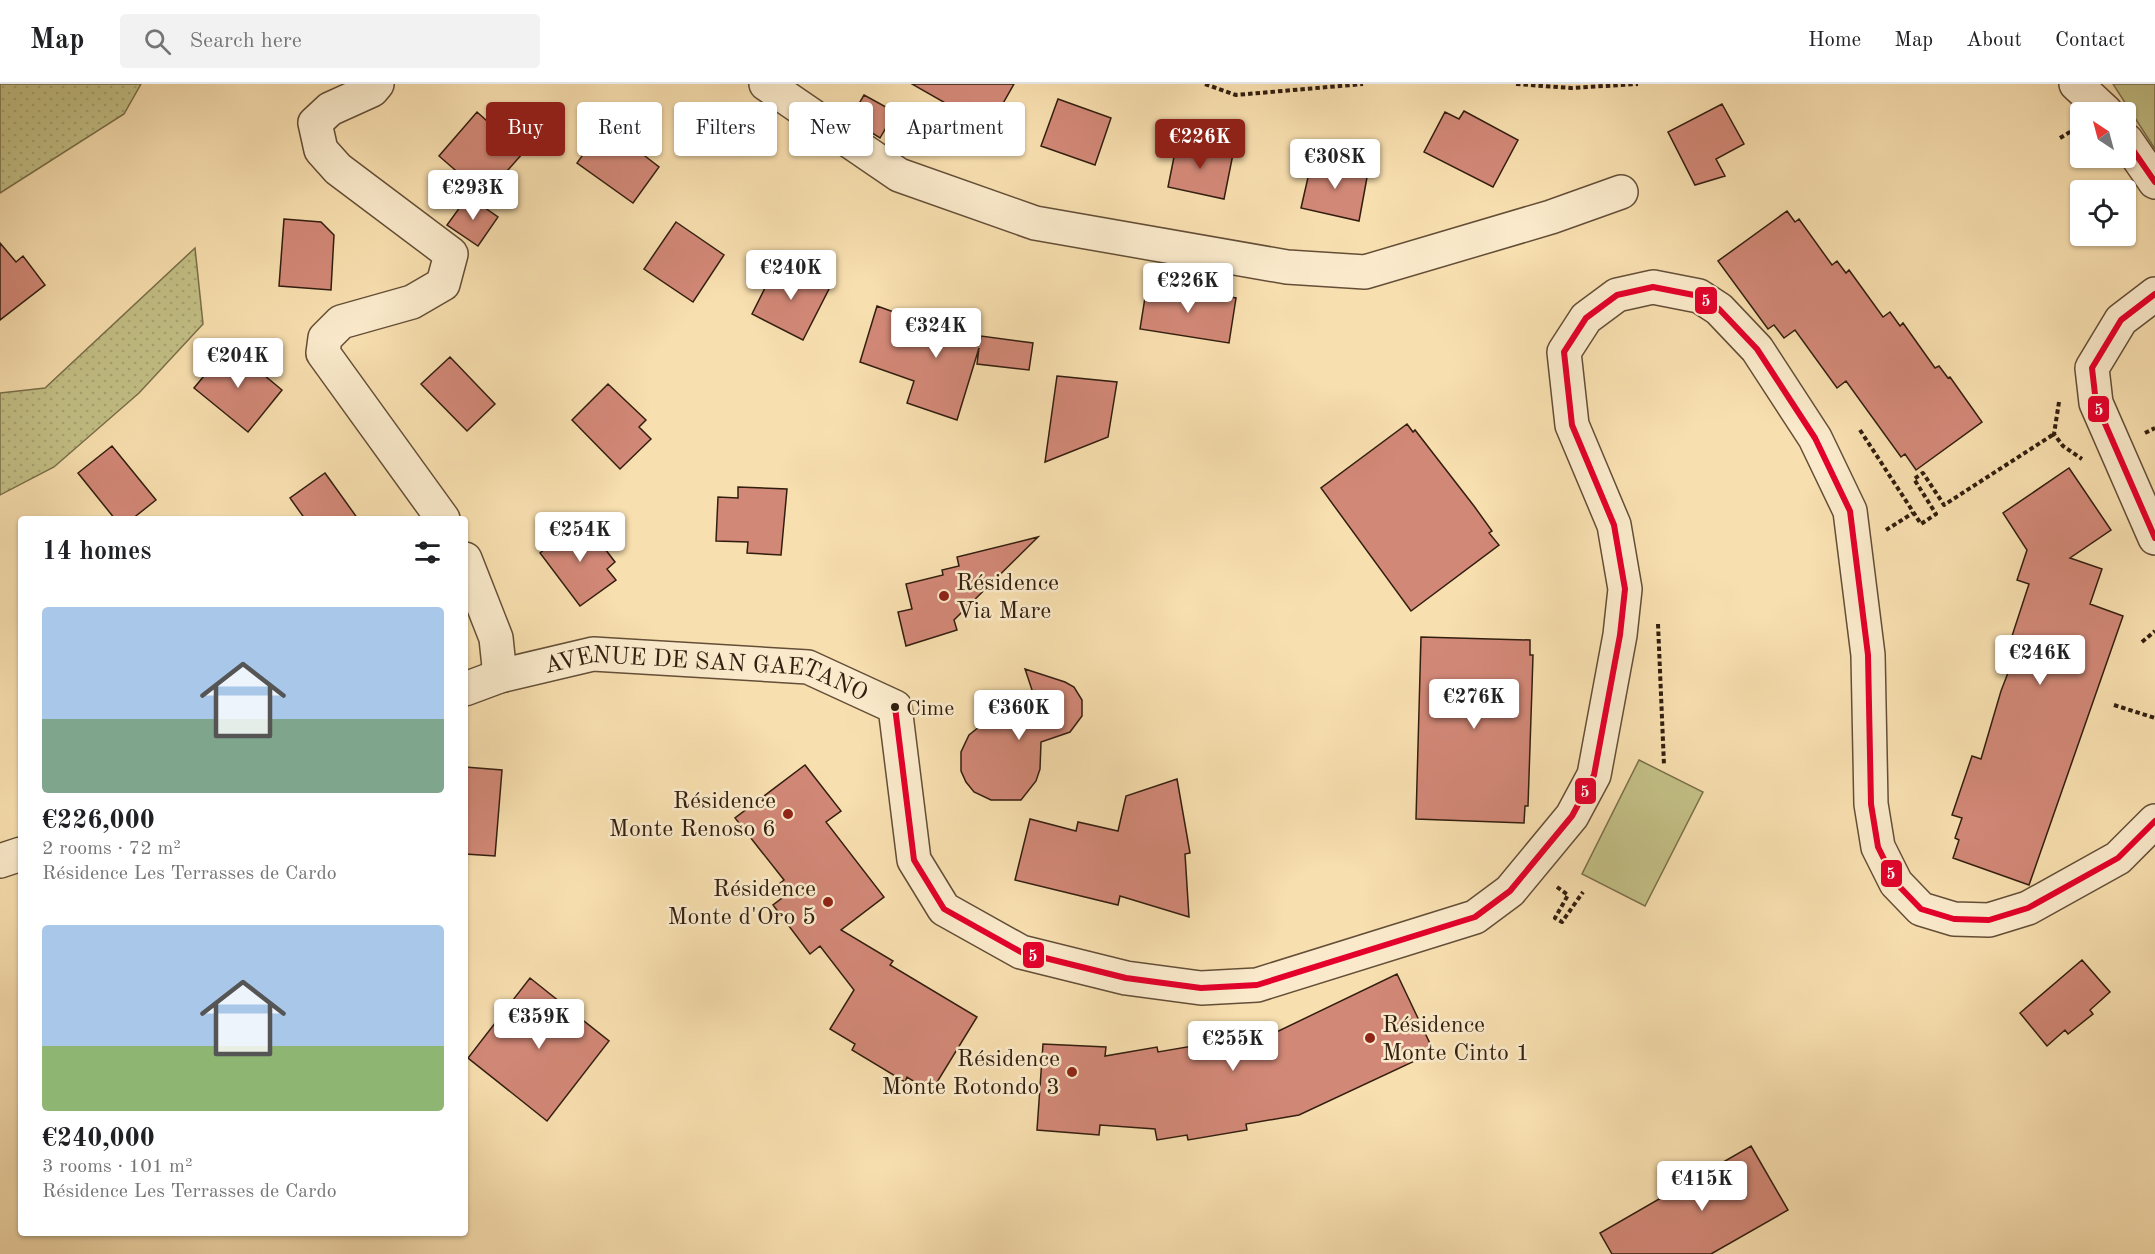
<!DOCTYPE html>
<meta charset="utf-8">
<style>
:root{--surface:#fff;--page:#f2f2f2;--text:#202124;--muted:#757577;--line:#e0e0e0;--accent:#8f2418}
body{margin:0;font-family:"Old Standard TT",serif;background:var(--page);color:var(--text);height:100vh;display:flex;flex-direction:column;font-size:22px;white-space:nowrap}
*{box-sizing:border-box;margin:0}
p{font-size:20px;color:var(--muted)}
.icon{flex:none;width:33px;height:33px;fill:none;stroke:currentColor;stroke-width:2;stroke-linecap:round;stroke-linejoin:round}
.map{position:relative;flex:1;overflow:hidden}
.details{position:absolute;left:18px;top:432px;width:450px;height:720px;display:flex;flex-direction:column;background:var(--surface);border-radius:6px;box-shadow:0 2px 4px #0004}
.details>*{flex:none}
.guide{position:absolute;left:486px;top:18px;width:570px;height:54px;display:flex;gap:12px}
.needle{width:39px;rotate:324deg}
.controls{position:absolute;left:2070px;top:18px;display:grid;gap:12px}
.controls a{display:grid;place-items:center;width:66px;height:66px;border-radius:6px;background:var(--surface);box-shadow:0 2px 4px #0004;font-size:30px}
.price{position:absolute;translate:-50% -51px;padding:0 14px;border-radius:6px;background:#fff;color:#222;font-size:20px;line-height:39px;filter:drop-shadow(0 2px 3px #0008)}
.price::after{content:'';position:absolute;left:50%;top:36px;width:18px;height:14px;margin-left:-9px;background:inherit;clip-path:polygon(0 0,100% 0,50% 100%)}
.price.active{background:var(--accent);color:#fff}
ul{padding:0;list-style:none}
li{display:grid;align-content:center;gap:12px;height:318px;padding:0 24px}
li span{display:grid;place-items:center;height:186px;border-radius:6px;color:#555}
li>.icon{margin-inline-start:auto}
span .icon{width:108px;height:108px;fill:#fffc;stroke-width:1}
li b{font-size:26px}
h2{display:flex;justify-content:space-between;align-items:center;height:72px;padding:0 24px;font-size:26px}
.chip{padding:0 21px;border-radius:6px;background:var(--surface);box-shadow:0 2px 4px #0004;font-size:21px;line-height:54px}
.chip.active{background:var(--accent);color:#fff}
header{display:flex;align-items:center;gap:36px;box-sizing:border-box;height:84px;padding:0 30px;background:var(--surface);border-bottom:2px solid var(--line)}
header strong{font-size:28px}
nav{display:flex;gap:33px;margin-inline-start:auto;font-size:21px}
.search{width:420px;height:54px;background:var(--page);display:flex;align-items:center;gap:15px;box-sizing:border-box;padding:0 21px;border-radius:6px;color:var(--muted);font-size:22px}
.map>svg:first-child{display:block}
.grass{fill:url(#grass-dots);stroke:#7a6f4a;stroke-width:1.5}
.green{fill:#c3c086;stroke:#7a6f4a;stroke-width:1.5}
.building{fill:#d28877;stroke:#321e0f;stroke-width:1.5}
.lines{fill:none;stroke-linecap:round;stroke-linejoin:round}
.minor-casing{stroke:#644e37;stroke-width:36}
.path{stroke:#321e0f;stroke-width:4;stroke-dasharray:4.5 3;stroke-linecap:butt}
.minor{stroke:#faeacb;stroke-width:33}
.bus-1-casing{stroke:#faeacb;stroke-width:10}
.bus-1{stroke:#e4002b;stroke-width:6}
.poi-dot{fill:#8f2418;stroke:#faeacb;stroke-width:2}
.bus-dot{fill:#321e0f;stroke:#faeacb;stroke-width:2}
.labels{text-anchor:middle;stroke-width:5;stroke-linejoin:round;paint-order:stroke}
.bus-label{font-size:22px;fill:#321e0f;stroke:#faeacb;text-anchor:start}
.poi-label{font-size:24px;fill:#321e0f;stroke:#faeacb;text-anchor:end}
.street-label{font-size:24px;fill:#321e0f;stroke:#faeacb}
.line-badge{stroke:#faeacb;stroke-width:2}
.badge-label{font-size:16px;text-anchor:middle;font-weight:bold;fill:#fff}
</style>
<header>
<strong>Map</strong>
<div class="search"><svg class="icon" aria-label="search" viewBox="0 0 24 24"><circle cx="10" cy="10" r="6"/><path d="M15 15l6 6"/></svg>Search here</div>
<nav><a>Home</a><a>Map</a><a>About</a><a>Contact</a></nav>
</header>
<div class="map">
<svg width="2155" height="1170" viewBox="0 0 2155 1170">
<defs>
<pattern id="grass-dots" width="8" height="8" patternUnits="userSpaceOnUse" patternTransform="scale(1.5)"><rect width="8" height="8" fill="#c3c086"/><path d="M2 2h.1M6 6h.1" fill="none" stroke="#a8a572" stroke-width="1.8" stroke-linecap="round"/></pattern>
</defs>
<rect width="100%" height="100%" fill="#f8dfaf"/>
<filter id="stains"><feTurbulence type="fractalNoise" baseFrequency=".00333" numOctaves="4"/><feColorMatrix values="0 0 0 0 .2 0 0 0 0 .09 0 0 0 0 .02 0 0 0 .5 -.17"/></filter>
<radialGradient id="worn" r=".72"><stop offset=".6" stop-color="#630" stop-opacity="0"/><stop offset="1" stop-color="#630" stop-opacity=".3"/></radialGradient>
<path class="grass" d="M 0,0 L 141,0 L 124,30 L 0,109 Z
M 195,164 L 203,240 L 139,309 L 54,383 L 0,411 L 0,309 L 45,304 Z"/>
<path class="green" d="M 2113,0 L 2155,0 L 2155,65 Z
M 1639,676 L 1703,708 L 1645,822 L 1582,790 Z"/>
<path class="building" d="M 912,0 L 1014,0 L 989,44 Z
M 864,11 L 895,28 L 880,54 L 850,35 Z
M 1058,15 L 1111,34 L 1095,81 L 1041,62 Z
M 1722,20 L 1744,60 L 1716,75 L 1725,92 L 1695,101 L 1668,48 Z
M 1464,27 L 1518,56 L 1493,103 L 1424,68 L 1445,28 L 1459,35 Z
M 477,28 L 523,69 L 485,112 L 439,72 Z
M 609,34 L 651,65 L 645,72 L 659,83 L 633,119 L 577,79 Z
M 1177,58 L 1233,70 L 1224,115 L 1168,103 Z
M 1312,76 L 1368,88 L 1359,137 L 1301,124 Z
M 468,112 L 498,133 L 478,162 L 447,141 Z
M 1787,127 L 1795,138 L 1799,135 L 1832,181 L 1837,177 L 1846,189 L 1849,186 L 1883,233 L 1890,228 L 1900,242 L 1903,239 L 1935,284 L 1939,282 L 1948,294 L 1950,293 L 1982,338 L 1916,386 L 1905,370 L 1901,373 L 1846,297 L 1837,304 L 1795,246 L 1784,254 L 1774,241 L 1768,245 L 1718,177 Z
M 284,135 L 321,138 L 334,151 L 331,206 L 279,202 Z
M 676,138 L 724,171 L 693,218 L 644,185 Z
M 0,159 L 16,178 L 23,172 L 45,201 L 0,236 Z
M 778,178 L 830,203 L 803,256 L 752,230 Z
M 1147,201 L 1236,214 L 1229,259 L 1140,245 Z
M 877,222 L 980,259 L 981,252 L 1033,259 L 1029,286 L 977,280 L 979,264 L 957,336 L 907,319 L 914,297 L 860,278 Z
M 229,262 L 282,306 L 248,348 L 194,304 Z
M 450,273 L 495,320 L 467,347 L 421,300 Z
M 1057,292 L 1117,298 L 1108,353 L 1045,378 Z
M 608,300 L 646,336 L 639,343 L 651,355 L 620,385 L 572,336 Z
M 1407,340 L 1413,348 L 1415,346 L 1474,422 L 1492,447 L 1489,449 L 1499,461 L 1411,527 L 1321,404 Z
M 112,362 L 156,416 L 132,435 L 115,435 L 78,389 Z
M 2069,384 L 2111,446 L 2070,474 L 2102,485 L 2090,520 L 2123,532 L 2029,801 L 1953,774 L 1959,756 L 1955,754 L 1962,734 L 1952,731 L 1972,672 L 1981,675 L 2001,607 L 2021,555 L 2012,552 L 2029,500 L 2017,496 L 2027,466 L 2003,429 Z
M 325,389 L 358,435 L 305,435 L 290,414 Z
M 738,403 L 787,405 L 781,471 L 747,469 L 748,458 L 716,457 L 718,413 L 738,414 Z
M 583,436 L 615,478 L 607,485 L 616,496 L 580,522 L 540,469 Z
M 1038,453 L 954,536 L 957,546 L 906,562 L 898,528 L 912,525 L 906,500 L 943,491 L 942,486 L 959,482 L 957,473 Z
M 1421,553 L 1530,556 L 1530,571 L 1533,571 L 1532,603 L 1528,722 L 1525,722 L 1524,739 L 1416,735 Z
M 1025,585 L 1065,598 L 1074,603 L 1082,616 L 1082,632 L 1070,648 L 1041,658 L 1040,685 L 1036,697 L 1021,716 L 991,716 L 974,708 L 966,698 L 961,687 L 961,668 L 969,651 L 984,639 L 1021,635 L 1032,606 Z
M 805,681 L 841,727 L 826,738 L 884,813 L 841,846 L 893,877 L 890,881 L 977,933 L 931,1008 L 907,993 L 905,998 L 852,966 L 855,960 L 830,945 L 854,906 L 820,862 L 810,870 L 773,821 L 782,814 L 774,804 L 784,796 L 735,734 Z
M 465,683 L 502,686 L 495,772 L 465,770 Z
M 1177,695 L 1190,769 L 1185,770 L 1189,833 L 1120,812 L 1118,821 L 1015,796 L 1030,735 L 1076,747 L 1078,738 L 1118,747 L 1126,712 Z
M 2082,876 L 2110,908 L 2090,926 L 2093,930 L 2068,950 L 2065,946 L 2047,962 L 2020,929 Z
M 1397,890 L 1434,968 L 1299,1031 L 1246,1040 L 1247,1046 L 1188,1056 L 1187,1051 L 1157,1056 L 1155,1045 L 1100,1041 L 1099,1051 L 1037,1046 L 1043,960 L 1106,963 L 1105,972 L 1157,963 L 1158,968 L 1263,950 L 1264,954 Z
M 530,894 L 609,957 L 547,1037 L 468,974 Z
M 1751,1062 L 1788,1126 L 1711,1170 L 1612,1170 L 1600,1149 Z"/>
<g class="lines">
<g class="minor-casing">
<g id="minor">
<path d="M 377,0 L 372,6 L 330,25 L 315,39 L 321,66 L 338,85 L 451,170 L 443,200 L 412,218 L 341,238 L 325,254 L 323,269 L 443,435"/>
<path d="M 766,0 L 899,91 L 1035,139 L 1287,183 L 1365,188 L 1551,133 L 1621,108"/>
<path d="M 2076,0 L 2106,28"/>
<path d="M 2126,56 L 2155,98"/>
<path d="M 2155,210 L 2121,236 L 2092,284 L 2096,319 L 2155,454"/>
<path d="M 465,475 L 496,554 L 500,592"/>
<path id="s1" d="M 465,605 L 500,592 L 593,570 L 808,583 L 895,623 L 914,776 L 944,825 L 1021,868 L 1126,894 L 1201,904 L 1257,901 L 1475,833 L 1510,807 L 1572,732 L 1594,691 L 1620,551 L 1625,505 L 1614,441 L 1572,341 L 1564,268 L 1586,234 L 1617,211 L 1653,203 L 1699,212 L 1719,225 L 1757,265 L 1815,354 L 1850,427 L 1868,571 L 1871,720 L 1878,763 L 1896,799 L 1921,825 L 1954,835 L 1989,836 L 2028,824 L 2118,774 L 2155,737"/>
<path d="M 0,777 L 21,770"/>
</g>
</g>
<path class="path" d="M 1205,0 L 1236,11 L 1363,0
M 1516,0 L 1571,4 L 1638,0
M 2060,54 L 2075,45
M 2059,318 L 2054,350 L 2063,362 L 2082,375
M 1860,346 L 1921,440 L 1936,430 L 1914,395 L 1923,389 L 1944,421 L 2054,350
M 2145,349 L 2155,344
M 1886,446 L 1913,429
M 1658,540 L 1664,681
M 2142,558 L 2155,547
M 2114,621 L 2155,634
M 1557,803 L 1568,811 L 1555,834 L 1562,838 L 1583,808"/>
<use href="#minor" class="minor"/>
<g class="bus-1-casing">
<path id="bus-1" d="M 2126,56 L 2155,98
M 2155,210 L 2121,236 L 2092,284 L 2096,319 L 2155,454
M 895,623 L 914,776 L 944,825 L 1021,868 L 1126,894 L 1201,904 L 1257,901 L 1475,833 L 1510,807 L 1572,732 L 1594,691 L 1620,551 L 1625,505 L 1614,441 L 1572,341 L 1564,268 L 1586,234 L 1617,211 L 1653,203 L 1699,212 L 1719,225 L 1757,265 L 1815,354 L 1850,427 L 1868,571 L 1871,720 L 1878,763 L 1896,799 L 1921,825 L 1954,835 L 1989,836 L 2028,824 L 2118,774 L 2155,737"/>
</g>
<use href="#bus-1" class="bus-1"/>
</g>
<g class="poi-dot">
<circle cx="944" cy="512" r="6"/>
<circle cx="788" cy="730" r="6"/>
<circle cx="828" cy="818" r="6"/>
<circle cx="1370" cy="954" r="6"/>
<circle cx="1072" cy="988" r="6"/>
</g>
<circle class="bus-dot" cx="895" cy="623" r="5"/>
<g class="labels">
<g class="bus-label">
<text x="906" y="631">Cime</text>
</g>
<g class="poi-label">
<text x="956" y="506" text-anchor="start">Résidence<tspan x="956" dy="28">Via Mare</tspan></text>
<text x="776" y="724">Résidence<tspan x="776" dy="28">Monte Renoso 6</tspan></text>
<text x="816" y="812">Résidence<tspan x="816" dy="28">Monte d'Oro 5</tspan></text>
<text x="1382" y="948" text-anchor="start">Résidence<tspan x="1382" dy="28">Monte Cinto 1</tspan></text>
<text x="1060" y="982">Résidence<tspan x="1060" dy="28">Monte Rotondo 3</tspan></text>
</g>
<g class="street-label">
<text dy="8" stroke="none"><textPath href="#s1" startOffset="248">AVENUE DE SAN GAETANO</textPath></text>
</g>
</g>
<g class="line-badge">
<rect x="1694" y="202" width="24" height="29" rx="6" fill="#e4002b"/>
<rect x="2087" y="311" width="23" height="28" rx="6" fill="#e4002b"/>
<rect x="1574" y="693" width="23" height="28" rx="6" fill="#e4002b"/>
<rect x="1880" y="775" width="23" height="29" rx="6" fill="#e4002b"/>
<rect x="1022" y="857" width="23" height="28" rx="6" fill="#e4002b"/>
</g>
<g class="badge-label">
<text x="1706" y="222">5</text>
<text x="2099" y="331">5</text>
<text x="1585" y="713">5</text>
<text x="1891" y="795">5</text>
<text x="1033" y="877">5</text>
</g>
<rect width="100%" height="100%" filter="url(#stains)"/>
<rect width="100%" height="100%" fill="url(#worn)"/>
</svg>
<div class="controls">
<a><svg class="needle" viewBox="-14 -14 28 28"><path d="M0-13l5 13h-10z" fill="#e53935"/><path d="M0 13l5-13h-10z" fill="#757577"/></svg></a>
<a><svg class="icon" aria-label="locate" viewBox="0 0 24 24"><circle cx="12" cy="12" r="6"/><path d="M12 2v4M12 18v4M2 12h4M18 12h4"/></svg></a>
</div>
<b class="price active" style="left:1200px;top:86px">€226K</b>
<b class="price" style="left:1335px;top:106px">€308K</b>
<b class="price" style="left:473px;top:137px">€293K</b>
<b class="price" style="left:791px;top:217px">€240K</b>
<b class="price" style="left:1188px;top:230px">€226K</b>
<b class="price" style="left:936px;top:275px">€324K</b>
<b class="price" style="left:238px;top:305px">€204K</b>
<b class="price" style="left:580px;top:479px">€254K</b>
<b class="price" style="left:2040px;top:602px">€246K</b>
<b class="price" style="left:1474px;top:646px">€276K</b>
<b class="price" style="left:1019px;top:657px">€360K</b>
<b class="price" style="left:539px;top:966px">€359K</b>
<b class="price" style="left:1233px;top:988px">€255K</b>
<b class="price" style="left:1702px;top:1128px">€415K</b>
<div class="guide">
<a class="chip active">Buy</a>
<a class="chip">Rent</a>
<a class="chip">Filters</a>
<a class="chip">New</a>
<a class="chip">Apartment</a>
</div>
<section class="details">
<h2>14 homes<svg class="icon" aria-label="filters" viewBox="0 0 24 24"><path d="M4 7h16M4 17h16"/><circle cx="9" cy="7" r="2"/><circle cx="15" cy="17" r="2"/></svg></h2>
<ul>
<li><span style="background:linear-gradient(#a9c7e8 60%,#7fa58c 0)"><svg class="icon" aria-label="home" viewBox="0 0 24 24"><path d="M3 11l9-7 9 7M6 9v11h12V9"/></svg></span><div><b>€226,000</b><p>2 rooms · 72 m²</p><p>Résidence Les Terrasses de Cardo</p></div></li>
<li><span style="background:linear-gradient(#a9c7e8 65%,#8fb573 0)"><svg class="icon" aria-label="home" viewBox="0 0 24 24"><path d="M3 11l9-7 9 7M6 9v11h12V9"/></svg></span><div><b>€240,000</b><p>3 rooms · 101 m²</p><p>Résidence Les Terrasses de Cardo</p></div></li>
</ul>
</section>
</div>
